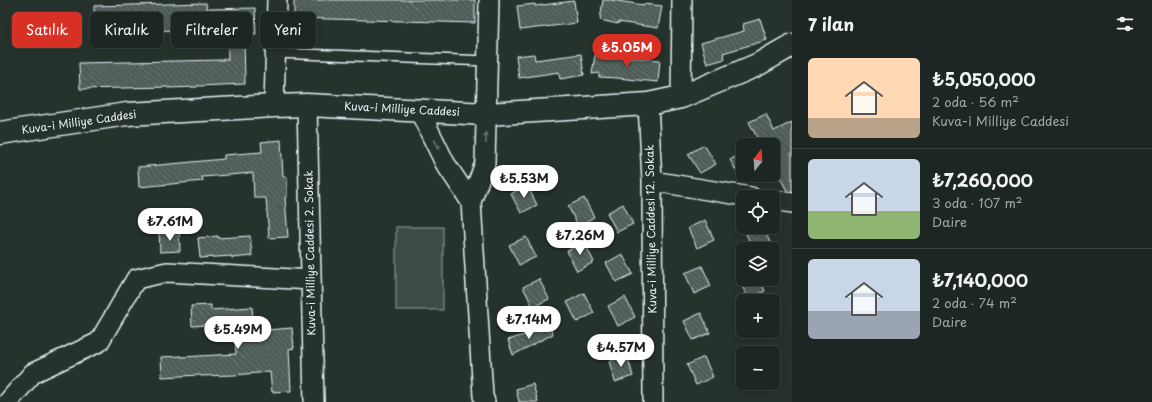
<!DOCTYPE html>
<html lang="tr">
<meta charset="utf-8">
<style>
:root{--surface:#1c2622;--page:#252e2a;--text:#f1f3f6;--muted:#a0a5a5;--line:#3a4340;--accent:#d93025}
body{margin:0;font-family:"Playpen Sans",sans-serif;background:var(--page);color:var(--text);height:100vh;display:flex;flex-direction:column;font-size:15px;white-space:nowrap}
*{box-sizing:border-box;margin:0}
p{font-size:13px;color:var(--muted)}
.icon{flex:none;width:22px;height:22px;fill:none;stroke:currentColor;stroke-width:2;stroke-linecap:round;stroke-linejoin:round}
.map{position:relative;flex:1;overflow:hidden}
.drawer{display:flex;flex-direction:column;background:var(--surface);width:360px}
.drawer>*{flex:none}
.hud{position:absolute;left:12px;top:12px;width:380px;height:36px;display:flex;gap:8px}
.needle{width:26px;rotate:17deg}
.fabs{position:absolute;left:736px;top:138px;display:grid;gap:8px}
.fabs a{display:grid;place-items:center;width:44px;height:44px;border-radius:6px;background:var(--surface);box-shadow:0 2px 10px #0003,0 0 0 1px var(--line);font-size:20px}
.price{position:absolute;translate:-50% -34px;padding:0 9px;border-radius:14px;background:#fff;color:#222;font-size:13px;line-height:26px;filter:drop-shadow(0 1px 2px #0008)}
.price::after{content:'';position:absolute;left:50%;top:24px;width:12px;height:9px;margin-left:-6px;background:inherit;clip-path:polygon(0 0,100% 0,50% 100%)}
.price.active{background:var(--accent);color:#fff}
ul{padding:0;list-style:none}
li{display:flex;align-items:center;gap:12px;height:100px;padding:0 16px}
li+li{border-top:1px solid var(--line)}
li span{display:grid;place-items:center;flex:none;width:112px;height:80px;border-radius:6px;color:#555}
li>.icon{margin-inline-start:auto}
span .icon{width:48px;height:48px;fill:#fffc;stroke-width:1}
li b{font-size:17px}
h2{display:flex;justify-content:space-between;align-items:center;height:48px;padding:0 16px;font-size:17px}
.chip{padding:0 14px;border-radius:6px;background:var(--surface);box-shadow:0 2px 10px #0003,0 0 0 1px var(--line);font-size:14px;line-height:36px}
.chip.active{background:var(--accent);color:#fff}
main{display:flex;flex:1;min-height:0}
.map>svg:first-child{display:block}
.green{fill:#3e4b47;stroke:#939ea0}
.building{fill:url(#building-back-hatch);stroke:#e8f1f8}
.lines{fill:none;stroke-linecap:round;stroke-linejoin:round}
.service-casing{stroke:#e8f1f8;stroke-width:12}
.minor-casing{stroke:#e8f1f8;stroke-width:22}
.primary-casing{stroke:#e8f1f8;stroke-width:25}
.service{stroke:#26332d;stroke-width:9}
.minor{stroke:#26332d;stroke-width:19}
.primary{stroke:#26332d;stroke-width:22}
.oneway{fill:#6a7674}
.labels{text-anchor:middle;stroke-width:3;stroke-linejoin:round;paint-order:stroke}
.street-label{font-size:11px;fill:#e8f1f8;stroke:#26332d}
</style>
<main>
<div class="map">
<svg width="792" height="402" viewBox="0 0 792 402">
<defs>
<pattern id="building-back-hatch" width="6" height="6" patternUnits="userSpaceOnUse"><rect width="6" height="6" fill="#505c59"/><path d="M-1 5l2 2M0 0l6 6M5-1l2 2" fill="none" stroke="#697472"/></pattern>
</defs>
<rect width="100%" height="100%" fill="#26332d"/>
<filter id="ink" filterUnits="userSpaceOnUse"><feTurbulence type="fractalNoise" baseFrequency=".025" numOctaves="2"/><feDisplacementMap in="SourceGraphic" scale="8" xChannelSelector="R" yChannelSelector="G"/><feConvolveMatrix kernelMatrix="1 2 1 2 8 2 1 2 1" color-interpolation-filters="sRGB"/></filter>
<g filter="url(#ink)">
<path class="green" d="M 396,227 L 443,227 L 443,310 L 396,310 Z"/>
<path class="building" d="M 294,0 L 475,0 L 475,23 L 294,18 Z
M 603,0 L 611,0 L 643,5 L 643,4 L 662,6 L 658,28 L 618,22 L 618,24 L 600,20 Z
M 574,1 L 577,23 L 520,30 L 517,6 L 535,4 L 535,6 Z
M 206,3 L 207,9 L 255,8 L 256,34 L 244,34 L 245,84 L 197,86 L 197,87 L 168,88 L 168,87 L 80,89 L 79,63 L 223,60 L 223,59 L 228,59 L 227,29 L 95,32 L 94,6 Z
M 760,19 L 767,40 L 723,53 L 725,59 L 707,64 L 701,43 L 744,31 L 743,24 Z
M 534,54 L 535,60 L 581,54 L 584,75 L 560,79 L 559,72 L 519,78 L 516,56 Z
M 595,55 L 660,60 L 658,82 L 617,78 L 599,77 L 599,73 L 592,74 Z
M 766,114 L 774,131 L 792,122 L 792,192 L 787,191 L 773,164 L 773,145 L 756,145 L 760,143 L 749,122 Z
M 281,140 L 283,177 L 287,177 L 287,197 L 285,197 L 288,237 L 269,238 L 266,198 L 254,198 L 253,173 L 202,177 L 203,181 L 139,187 L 138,167 L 224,159 L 224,155 L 262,152 L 261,142 Z
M 704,145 L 716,164 L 700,173 L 688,154 Z
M 743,152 L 743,175 L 748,175 L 741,179 L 730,160 Z
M 527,185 L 537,205 L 521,213 L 511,194 Z
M 584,198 L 594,217 L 578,226 L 568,206 Z
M 623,204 L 633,224 L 617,232 L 607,213 Z
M 705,220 L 714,240 L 697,248 L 688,228 Z
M 761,227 L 763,227 L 773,249 L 753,249 L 746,234 Z
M 179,231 L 180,251 L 160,252 L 159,232 Z
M 218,236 L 218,238 L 250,236 L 252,256 L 232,258 L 232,256 L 200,258 L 198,238 Z
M 526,237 L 536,257 L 519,265 L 509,245 Z
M 584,242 L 594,262 L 577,271 L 567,251 Z
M 622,254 L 633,274 L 616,282 L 606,263 Z
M 702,266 L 711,286 L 694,294 L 685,273 Z
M 539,279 L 549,299 L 533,307 L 523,287 Z
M 739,279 L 760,279 L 765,291 L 748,299 Z
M 584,293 L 594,313 L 577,322 L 567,302 Z
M 625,297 L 635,317 L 618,326 L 608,306 Z
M 211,305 L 211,310 L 252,307 L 254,331 L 292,328 L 294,348 L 289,349 L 291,391 L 272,392 L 270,372 L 234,375 L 201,376 L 200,375 L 162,377 L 161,357 L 181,356 L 181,357 L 236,354 L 234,323 L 192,326 L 191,306 Z
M 701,313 L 710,333 L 693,340 L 684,321 Z
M 550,327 L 553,334 L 513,355 L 508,340 Z
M 627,355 L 633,376 L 615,382 L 609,361 Z
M 704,357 L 713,377 L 696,385 L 687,365 Z
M 533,384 L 538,402 L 519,402 L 516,389 Z"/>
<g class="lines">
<g class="service-casing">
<path id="service" d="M 275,53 L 488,61"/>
</g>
<g class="minor-casing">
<path id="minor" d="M 681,97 L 682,0
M 648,104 L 652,181 L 653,402
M 307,105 L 314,402
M 274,106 L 277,0
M 419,110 L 445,163 L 471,202
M 652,181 L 751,197
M 773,200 L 792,203
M 8,402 L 33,373 L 99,342 L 136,279 L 167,272 L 311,280
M 485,402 L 483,396 L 471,202 L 485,163 L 489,0"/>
</g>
<g class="primary-casing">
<path id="primary" d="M 0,133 L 127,114 L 274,106 L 307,105 L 487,114 L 648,104 L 681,97 L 757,65 L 792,45"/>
</g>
<use href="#service" class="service"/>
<use href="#minor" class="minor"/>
<use href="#primary" class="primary"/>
</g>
<defs><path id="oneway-solid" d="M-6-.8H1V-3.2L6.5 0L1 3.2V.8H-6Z"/></defs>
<g class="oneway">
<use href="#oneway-solid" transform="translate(486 138) rotate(-88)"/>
<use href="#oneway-solid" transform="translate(437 145) rotate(64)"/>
</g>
</g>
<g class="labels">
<g class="street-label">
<text transform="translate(402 109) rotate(3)" y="4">Kuva-i Milliye Caddesi</text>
<text transform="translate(79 122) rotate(-8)" y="4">Kuva-i Milliye Caddesi</text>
<text transform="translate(651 229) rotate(-91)" y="4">Kuva-i Milliye Caddesi 12. Sokak</text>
<text transform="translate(310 253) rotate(-91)" y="4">Kuva-i Milliye Caddesi 2. Sokak</text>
</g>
</g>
</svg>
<div class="fabs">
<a><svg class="needle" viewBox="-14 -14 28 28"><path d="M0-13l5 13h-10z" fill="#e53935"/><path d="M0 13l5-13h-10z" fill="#a0a5a5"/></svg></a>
<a><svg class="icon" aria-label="locate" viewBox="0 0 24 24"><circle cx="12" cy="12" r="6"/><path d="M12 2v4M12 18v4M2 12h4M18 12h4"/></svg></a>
<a><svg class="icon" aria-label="layers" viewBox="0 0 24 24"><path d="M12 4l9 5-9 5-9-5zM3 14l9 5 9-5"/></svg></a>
<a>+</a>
<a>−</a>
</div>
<b class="price active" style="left:627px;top:68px">₺5.05M</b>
<b class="price" style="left:524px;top:199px">₺5.53M</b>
<b class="price" style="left:170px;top:242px">₺7.61M</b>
<b class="price" style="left:580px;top:256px">₺7.26M</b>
<b class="price" style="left:529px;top:340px">₺7.14M</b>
<b class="price" style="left:238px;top:350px">₺5.49M</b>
<b class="price" style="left:621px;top:368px">₺4.57M</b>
<div class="hud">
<a class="chip active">Satılık</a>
<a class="chip">Kiralık</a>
<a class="chip">Filtreler</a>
<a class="chip">Yeni</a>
</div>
</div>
<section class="drawer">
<h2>7 ilan<svg class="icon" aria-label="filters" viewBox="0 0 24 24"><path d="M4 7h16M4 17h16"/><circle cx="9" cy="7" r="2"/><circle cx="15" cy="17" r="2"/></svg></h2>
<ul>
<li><span style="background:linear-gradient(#ffd9b3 75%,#b9a48a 0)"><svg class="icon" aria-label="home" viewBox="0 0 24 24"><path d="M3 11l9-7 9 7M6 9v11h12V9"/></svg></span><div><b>₺5,050,000</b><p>2 oda · 56 m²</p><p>Kuva-i Milliye Caddesi</p></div></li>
<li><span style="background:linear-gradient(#c9d6e8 65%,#8fb573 0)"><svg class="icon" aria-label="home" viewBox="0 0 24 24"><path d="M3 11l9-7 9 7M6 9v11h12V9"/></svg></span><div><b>₺7,260,000</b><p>3 oda · 107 m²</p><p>Daire</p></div></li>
<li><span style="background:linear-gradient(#c9d6e8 65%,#9aa5b1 0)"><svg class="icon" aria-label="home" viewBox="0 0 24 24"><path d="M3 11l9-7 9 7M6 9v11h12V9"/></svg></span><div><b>₺7,140,000</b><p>2 oda · 74 m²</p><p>Daire</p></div></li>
</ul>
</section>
</main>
